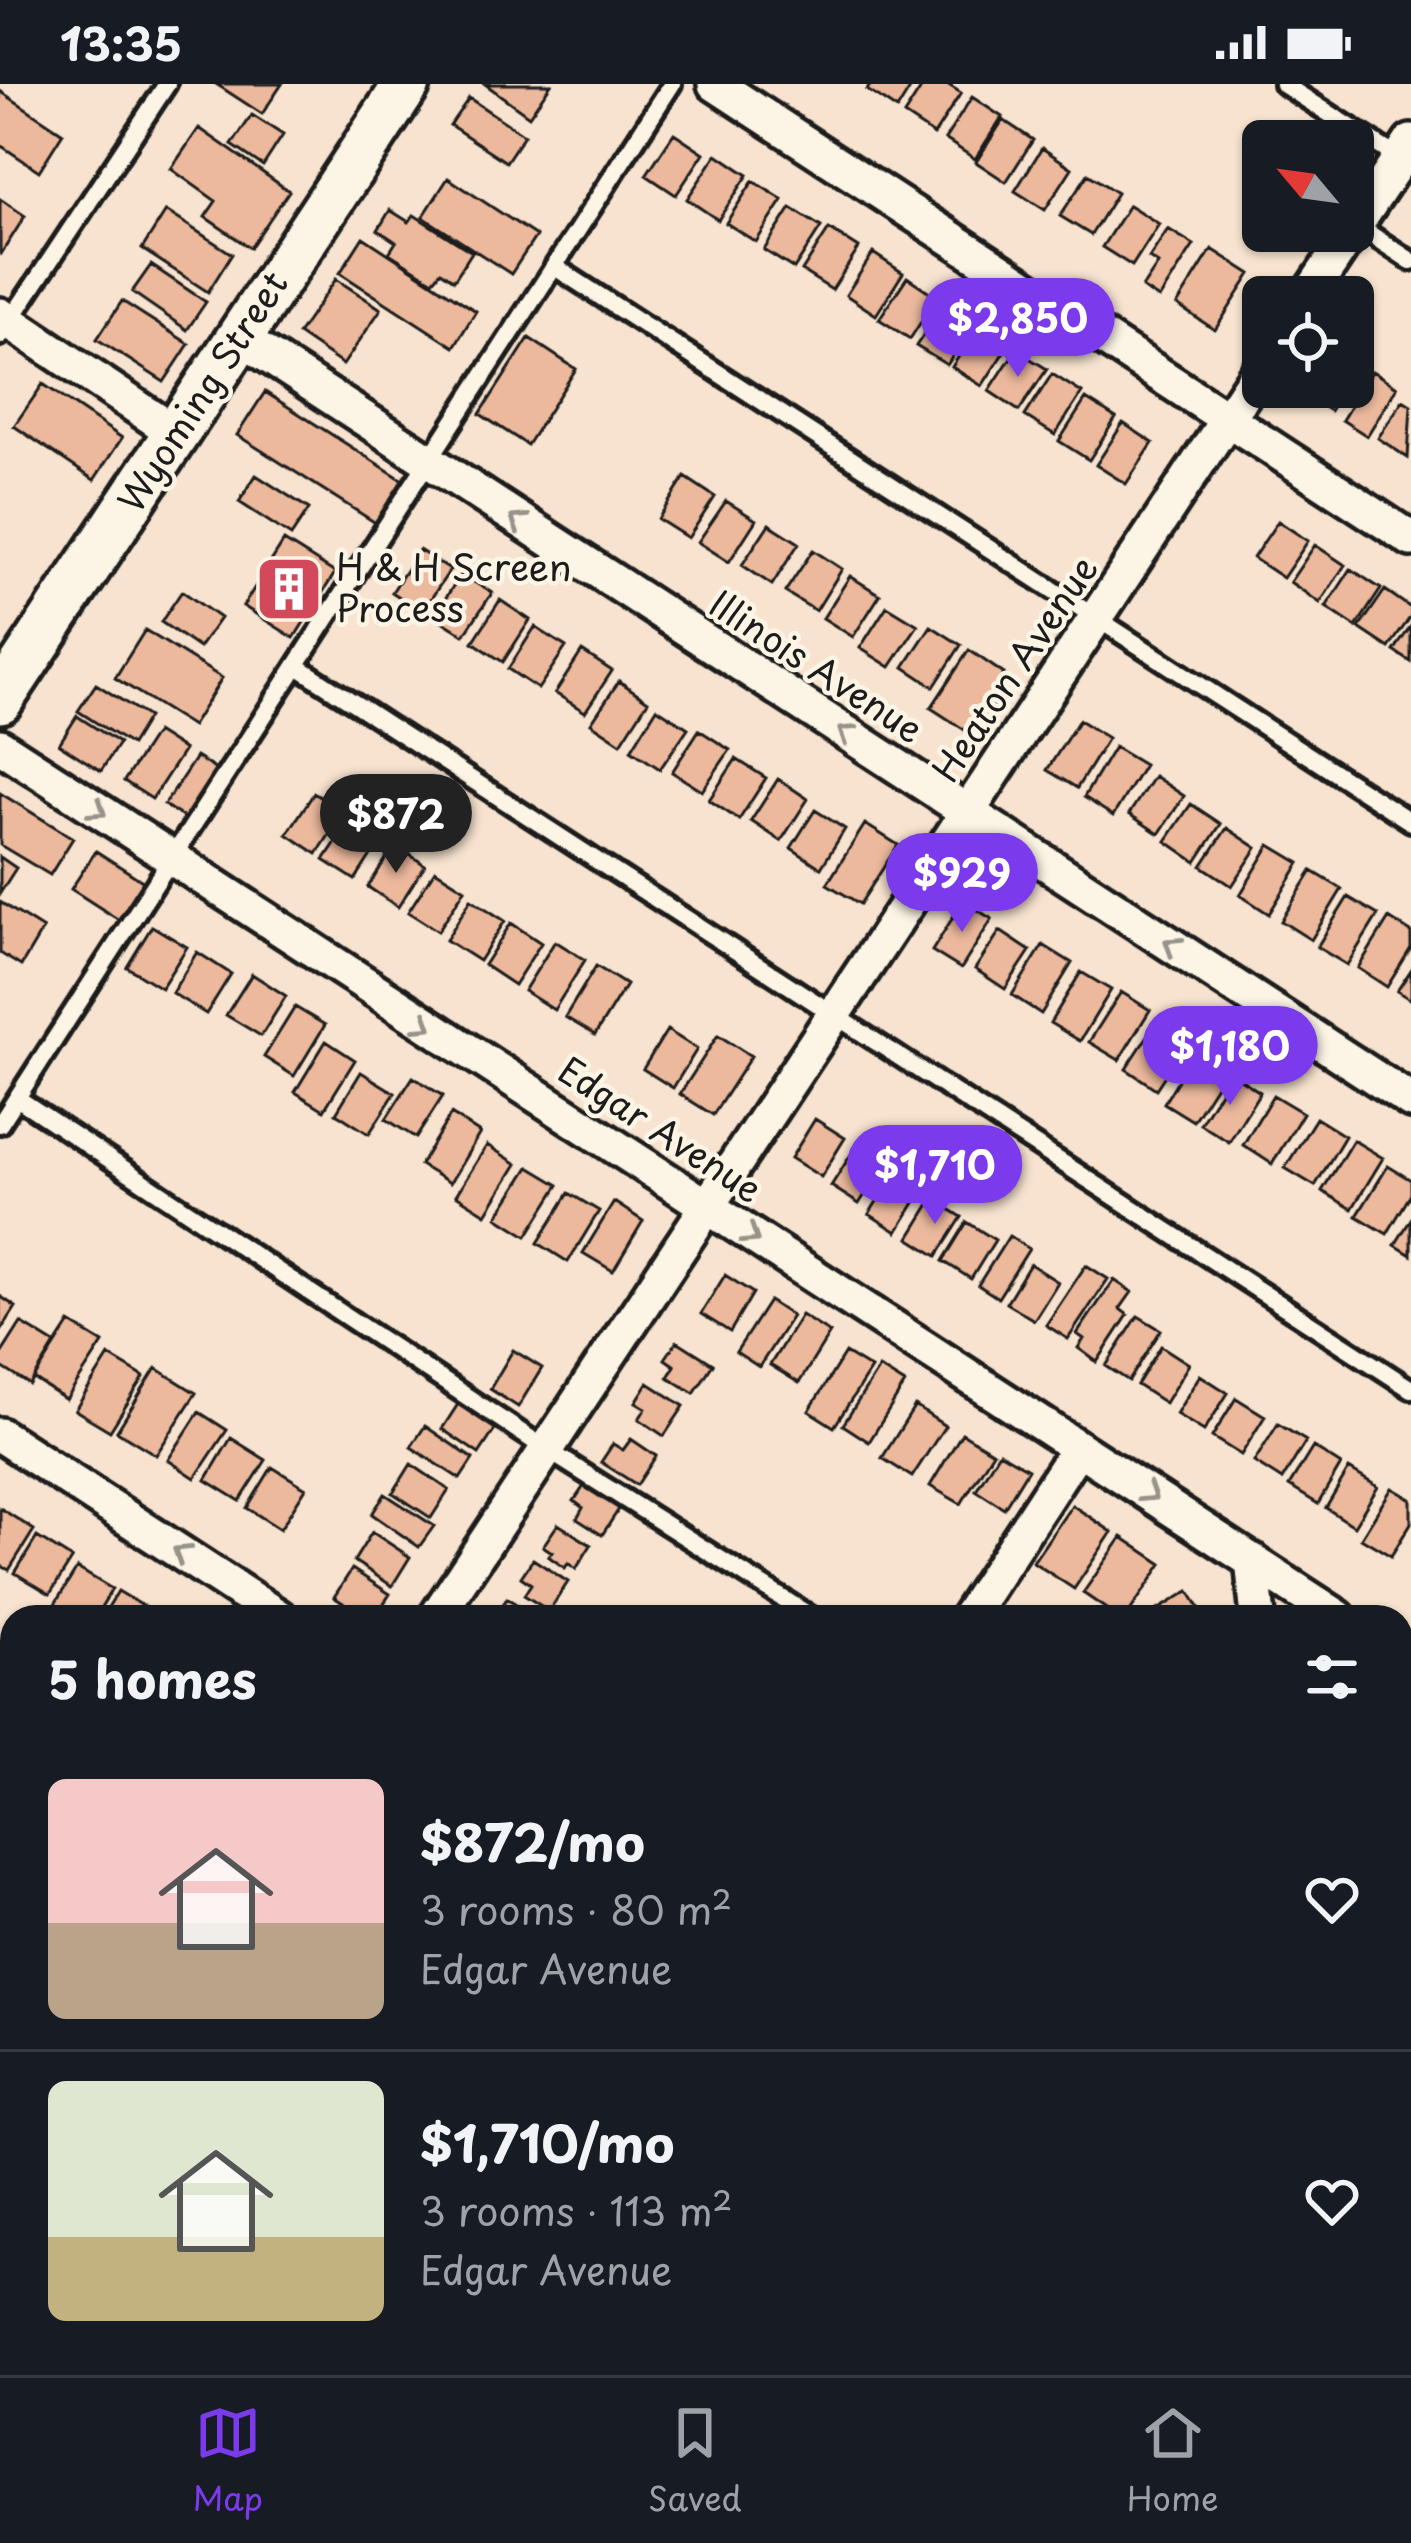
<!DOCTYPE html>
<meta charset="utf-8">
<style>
:root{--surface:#171b24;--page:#242831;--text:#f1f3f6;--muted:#9ea1a6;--line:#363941;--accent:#7c3aed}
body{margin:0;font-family:"Playpen Sans",sans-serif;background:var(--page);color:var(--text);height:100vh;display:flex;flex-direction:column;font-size:45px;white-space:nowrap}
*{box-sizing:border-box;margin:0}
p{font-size:39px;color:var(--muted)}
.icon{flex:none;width:66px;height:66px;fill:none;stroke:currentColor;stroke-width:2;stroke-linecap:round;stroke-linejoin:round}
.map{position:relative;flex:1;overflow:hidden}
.drawer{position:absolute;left:0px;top:1521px;width:1413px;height:771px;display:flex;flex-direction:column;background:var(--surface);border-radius:36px 36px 0 0;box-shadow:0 3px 9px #0004}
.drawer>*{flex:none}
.needle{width:78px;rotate:299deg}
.controls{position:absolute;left:1242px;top:36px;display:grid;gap:24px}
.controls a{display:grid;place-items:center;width:132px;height:132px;border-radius:18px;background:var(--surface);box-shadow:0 3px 9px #0004;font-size:60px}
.price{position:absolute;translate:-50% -102px;padding:0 27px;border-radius:42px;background:var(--accent);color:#fff;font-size:39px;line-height:78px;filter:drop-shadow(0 3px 6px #0008)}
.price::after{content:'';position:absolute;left:50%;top:72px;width:36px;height:27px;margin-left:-18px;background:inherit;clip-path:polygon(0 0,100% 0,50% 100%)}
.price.active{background:#222;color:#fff}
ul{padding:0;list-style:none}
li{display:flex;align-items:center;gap:36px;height:300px;padding:0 48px}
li+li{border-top:3px solid var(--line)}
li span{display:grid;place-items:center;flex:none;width:336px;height:240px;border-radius:18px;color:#555}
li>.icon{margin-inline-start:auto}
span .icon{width:144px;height:144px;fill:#fffc;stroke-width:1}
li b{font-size:51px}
h2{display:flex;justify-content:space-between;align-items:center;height:144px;padding:0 48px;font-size:51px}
.status{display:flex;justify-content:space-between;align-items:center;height:84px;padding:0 60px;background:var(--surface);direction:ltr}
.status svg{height:33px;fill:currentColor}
.dock{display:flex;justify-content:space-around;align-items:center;height:168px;border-top:3px solid var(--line);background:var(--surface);font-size:33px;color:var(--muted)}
.dock a{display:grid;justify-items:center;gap:6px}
.dock .active{color:var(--accent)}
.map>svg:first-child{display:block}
.building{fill:#ecb99d;stroke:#1c1c1c;stroke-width:3}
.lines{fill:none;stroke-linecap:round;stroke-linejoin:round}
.lane-casing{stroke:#1c1c1c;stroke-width:26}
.street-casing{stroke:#1c1c1c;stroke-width:42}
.secondary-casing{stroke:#1c1c1c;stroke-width:54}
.lane{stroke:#fcf5e5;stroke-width:16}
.street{stroke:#fcf5e5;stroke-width:33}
.secondary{stroke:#fcf5e5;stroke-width:45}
.oneway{stroke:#97938b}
.labels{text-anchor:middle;stroke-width:9;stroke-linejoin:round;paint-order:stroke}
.street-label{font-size:36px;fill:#1c1c1c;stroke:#fcf5e5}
.poi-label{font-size:36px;fill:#1c1c1c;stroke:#fcf5e5;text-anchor:start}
</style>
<div class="status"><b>13:35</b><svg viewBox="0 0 49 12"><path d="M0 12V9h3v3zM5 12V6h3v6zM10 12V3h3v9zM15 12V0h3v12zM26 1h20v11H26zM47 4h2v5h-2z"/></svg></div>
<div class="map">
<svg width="1411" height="2291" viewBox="0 0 1411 2291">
<rect width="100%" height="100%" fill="#f7e3cf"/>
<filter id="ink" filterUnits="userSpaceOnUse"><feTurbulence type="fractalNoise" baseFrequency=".00833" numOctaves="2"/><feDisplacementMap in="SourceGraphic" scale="24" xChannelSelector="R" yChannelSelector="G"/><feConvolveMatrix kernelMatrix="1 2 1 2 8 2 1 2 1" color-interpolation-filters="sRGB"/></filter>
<g filter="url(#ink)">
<path class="building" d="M 216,0 L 282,0 L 262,30 Z
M 485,0 L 551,0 L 529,32 Z
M 871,0 L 913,0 L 897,26 L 867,6 Z
M 924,0 L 947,0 L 961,9 L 934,51 L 904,31 Z
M 0,7 L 63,49 L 39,87 L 0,61 Z
M 972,13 L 1002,33 L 975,75 L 945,55 Z
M 469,14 L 524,51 L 506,78 L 450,41 Z
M 252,31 L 283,51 L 263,82 L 232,61 Z
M 1003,36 L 1033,56 L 1006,98 L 976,78 Z
M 199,44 L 289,107 L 250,164 L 205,133 L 216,117 L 171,85 Z
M 674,49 L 704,69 L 676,111 L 646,91 Z
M 1042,64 L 1072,84 L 1045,126 L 1015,107 Z
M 717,70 L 748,91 L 718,136 L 687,115 Z
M 1088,90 L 1117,109 L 1091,151 L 1060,132 Z
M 448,94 L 536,152 L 511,190 L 423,133 Z
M 753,97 L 783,116 L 756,158 L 726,139 Z
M 0,115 L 25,132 L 1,170 L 0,169 Z
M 1129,121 L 1159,140 L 1132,182 L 1102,163 Z
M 791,124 L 821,143 L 794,185 L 764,166 Z
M 390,126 L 409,138 L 414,131 L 472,168 L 454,196 L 441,187 L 433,197 L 389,169 L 396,158 L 378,146 Z
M 166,127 L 232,170 L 208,208 L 142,165 Z
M 829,145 L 859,164 L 832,206 L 802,187 Z
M 1168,145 L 1194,161 L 1159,215 L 1142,204 L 1158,180 L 1149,174 Z
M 363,153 L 476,227 L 454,263 L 340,189 Z
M 1212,165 L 1251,190 L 1215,246 L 1177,221 Z
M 873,169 L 903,189 L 876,231 L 846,211 Z
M 151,181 L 206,218 L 187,246 L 132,208 Z
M 907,193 L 937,213 L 910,255 L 879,235 Z
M 336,195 L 381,225 L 343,281 L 298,250 Z
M 122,217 L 189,260 L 164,298 L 97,255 Z
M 944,220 L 974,240 L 947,281 L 916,262 Z
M 979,241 L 1009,260 L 982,302 L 952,283 Z
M 529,254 L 576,285 L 527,361 L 480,330 Z
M 1016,266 L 1047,285 L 1019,327 L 989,307 Z
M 1372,287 L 1397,303 L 1367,352 L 1342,336 Z
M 1052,290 L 1082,309 L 1055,351 L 1025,332 Z
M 43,300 L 122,354 L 94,396 L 14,342 Z
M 1302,303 L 1345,303 L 1330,327 L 1299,307 Z
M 265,308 L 409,400 L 382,443 L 237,351 Z
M 1086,315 L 1116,334 L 1089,376 L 1059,357 Z
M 1403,316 L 1411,321 L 1408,374 L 1378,354 Z
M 1123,339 L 1153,359 L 1126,400 L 1096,381 Z
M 256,391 L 309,425 L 291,452 L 239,418 Z
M 685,393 L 715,413 L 688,454 L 658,435 Z
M 726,417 L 756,436 L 729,478 L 698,458 Z
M 1278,437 L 1308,457 L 1283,494 L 1253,474 Z
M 769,440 L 799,459 L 772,501 L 742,481 Z
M 284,457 L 335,489 L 294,554 L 243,522 Z
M 1315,461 L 1345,481 L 1320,519 L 1290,498 Z
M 419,466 L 450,486 L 422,528 L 392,508 Z
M 813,466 L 842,485 L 816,527 L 785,508 Z
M 1351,485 L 1381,505 L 1356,543 L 1326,523 Z
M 461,490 L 492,509 L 464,551 L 434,532 Z
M 850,492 L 880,511 L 853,553 L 823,534 Z
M 1385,506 L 1411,524 L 1411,532 L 1389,564 L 1359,544 Z
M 182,507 L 220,534 L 199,564 L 161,538 Z
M 500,516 L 530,536 L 503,578 L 473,558 Z
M 887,522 L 918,541 L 890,583 L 860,564 Z
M 931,542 L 961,561 L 934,603 L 904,583 Z
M 1411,542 L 1411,578 L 1394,567 Z
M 535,543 L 566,563 L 538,605 L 508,585 Z
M 145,546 L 222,594 L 192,642 L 115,594 Z
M 969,566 L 1004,590 L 985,618 L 996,625 L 977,654 L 931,624 Z
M 582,567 L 612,587 L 585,628 L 555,609 Z
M 619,597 L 648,617 L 621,659 L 591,639 Z
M 96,600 L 148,633 L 131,661 L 78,627 Z
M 657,624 L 688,644 L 660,685 L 631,666 Z
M 77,632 L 119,659 L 101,687 L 59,660 Z
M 1079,636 L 1108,654 L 1077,704 L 1047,686 Z
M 699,646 L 730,666 L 702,707 L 672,688 Z
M 156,648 L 184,666 L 152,715 L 124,697 Z
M 1114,663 L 1144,681 L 1113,732 L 1084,713 Z
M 196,673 L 224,691 L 192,739 L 164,721 Z
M 736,675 L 766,694 L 739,736 L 709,716 Z
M 1154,692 L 1184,712 L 1159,750 L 1129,730 Z
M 778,695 L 808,715 L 781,757 L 751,737 Z
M 0,709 L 73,754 L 50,791 L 0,761 Z
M 314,709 L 344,728 L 317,770 L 287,750 Z
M 1191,720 L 1221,740 L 1196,778 L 1166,757 Z
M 815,726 L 845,745 L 821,784 L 791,764 Z
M 352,734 L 382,754 L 355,796 L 324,776 Z
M 865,740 L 898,761 L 860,820 L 827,800 Z
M 1227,744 L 1257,764 L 1232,802 L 1202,782 Z
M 395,761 L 425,781 L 398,823 L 368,803 Z
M 1270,761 L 1300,779 L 1269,830 L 1240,811 Z
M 96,767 L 147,800 L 122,838 L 71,805 Z
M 0,773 L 16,784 L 0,809 Z
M 435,786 L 465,805 L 438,847 L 408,828 Z
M 1312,787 L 1342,805 L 1311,856 L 1281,837 Z
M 1348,813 L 1378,831 L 1347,881 L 1317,863 Z
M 471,815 L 505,837 L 479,877 L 446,856 Z
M 963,817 L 992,835 L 961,885 L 932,867 Z
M 0,818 L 43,845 L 21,882 L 0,869 Z
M 1389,834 L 1411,848 L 1411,864 L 1387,903 L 1358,884 Z
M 511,839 L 541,859 L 514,901 L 484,881 Z
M 152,842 L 187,863 L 161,904 L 127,883 Z
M 1000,847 L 1030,867 L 1005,905 L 975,885 Z
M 555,857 L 585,876 L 554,926 L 524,907 Z
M 1043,861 L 1072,879 L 1041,930 L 1012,911 Z
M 197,868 L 231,890 L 206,930 L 172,909 Z
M 596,882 L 626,901 L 595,951 L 565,933 Z
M 1411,886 L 1411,916 L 1397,907 Z
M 1081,888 L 1111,906 L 1080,957 L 1050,939 Z
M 252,890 L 286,912 L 261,952 L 226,931 Z
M 1121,908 L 1150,926 L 1119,976 L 1089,958 Z
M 295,923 L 325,941 L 294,992 L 264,973 Z
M 667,946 L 697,965 L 673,1004 L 643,985 Z
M 1151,947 L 1181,967 L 1156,1005 L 1126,985 Z
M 718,951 L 751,972 L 713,1031 L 680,1010 Z
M 326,957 L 355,976 L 324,1026 L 295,1008 Z
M 1195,968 L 1225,987 L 1193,1037 L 1164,1019 Z
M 361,988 L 395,1009 L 369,1050 L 336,1029 Z
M 1231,989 L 1260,1008 L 1229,1058 L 1200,1040 Z
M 413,993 L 443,1012 L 416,1054 L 386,1035 Z
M 1273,1011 L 1303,1029 L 1272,1080 L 1243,1061 Z
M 451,1030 L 480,1049 L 450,1099 L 420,1081 Z
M 1316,1034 L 1345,1052 L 1315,1102 L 1285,1084 Z
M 815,1035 L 845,1054 L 821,1093 L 791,1074 Z
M 1353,1056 L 1383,1074 L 1352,1125 L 1322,1107 Z
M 487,1061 L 517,1080 L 486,1130 L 456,1111 Z
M 855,1064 L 883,1082 L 859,1120 L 831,1102 Z
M 1388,1082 L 1411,1096 L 1411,1110 L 1387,1150 L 1357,1132 Z
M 529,1083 L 559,1101 L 527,1152 L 497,1133 Z
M 893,1092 L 921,1109 L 897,1148 L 869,1130 Z
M 569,1109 L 599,1127 L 568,1178 L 538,1159 Z
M 933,1115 L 962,1133 L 937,1172 L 909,1154 Z
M 614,1118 L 643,1137 L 613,1187 L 583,1169 Z
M 1411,1135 L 1411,1171 L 1395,1161 Z
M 967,1138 L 995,1156 L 971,1195 L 943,1177 Z
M 1009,1152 L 1029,1165 L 998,1214 L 978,1201 Z
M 1030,1180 L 1058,1198 L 1034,1236 L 1006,1219 Z
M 1086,1181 L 1108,1195 L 1068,1255 L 1046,1241 Z
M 725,1191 L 753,1209 L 730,1248 L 701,1230 Z
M 1114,1196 L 1132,1208 L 1120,1225 L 1128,1231 L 1097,1278 L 1078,1264 L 1084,1255 L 1077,1250 Z
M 0,1212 L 16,1223 L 0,1248 Z
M 769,1217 L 792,1232 L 759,1283 L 736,1268 Z
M 801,1231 L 830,1249 L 799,1299 L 770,1281 Z
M 1138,1232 L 1161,1246 L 1129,1297 L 1106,1282 Z
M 21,1239 L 55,1260 L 30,1301 L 0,1282 L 0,1272 Z
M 70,1239 L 103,1259 L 66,1316 L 34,1295 Z
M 677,1257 L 713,1280 L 694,1309 L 668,1293 L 675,1282 L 665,1275 Z
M 1161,1262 L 1189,1280 L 1165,1319 L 1137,1301 Z
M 513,1266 L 542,1284 L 518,1323 L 490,1305 Z
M 845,1269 L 871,1285 L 834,1343 L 809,1327 Z
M 109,1272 L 144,1293 L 110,1347 L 75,1326 Z
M 156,1284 L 196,1309 L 156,1371 L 117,1347 Z
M 879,1284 L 905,1300 L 869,1358 L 843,1341 Z
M 1200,1291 L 1228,1309 L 1204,1347 L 1176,1330 Z
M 648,1299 L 684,1322 L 664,1352 L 639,1335 L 646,1324 L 636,1318 Z
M 1236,1314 L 1265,1332 L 1241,1371 L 1212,1353 Z
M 460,1317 L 498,1341 L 479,1370 L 442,1345 Z
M 915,1322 L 945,1342 L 912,1393 L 882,1374 Z
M 199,1328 L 227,1346 L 195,1394 L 168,1376 Z
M 1278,1340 L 1306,1357 L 1282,1396 L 1254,1378 Z
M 425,1342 L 473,1375 L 460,1395 L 411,1363 Z
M 962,1349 L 993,1368 L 961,1420 L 930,1402 Z
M 231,1354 L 266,1376 L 240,1417 L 206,1396 Z
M 631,1355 L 656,1372 L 637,1401 L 601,1378 L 613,1360 L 623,1366 Z
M 1313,1363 L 1341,1381 L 1318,1420 L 1289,1402 Z
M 999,1368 L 1028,1385 L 1004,1424 L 976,1406 Z
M 411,1380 L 449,1406 L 431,1434 L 393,1409 Z
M 272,1383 L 306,1404 L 280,1445 L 247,1424 Z
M 1349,1385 L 1378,1403 L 1354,1442 L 1326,1424 Z
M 586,1399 L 621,1422 L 602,1451 L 577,1435 L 583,1424 L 574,1417 Z
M 1392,1404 L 1411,1415 L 1411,1439 L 1391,1472 L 1361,1454 Z
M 385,1410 L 434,1442 L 419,1463 L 372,1430 Z
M 1072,1421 L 1112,1448 L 1074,1505 L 1033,1478 Z
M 0,1424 L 34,1446 L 9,1486 L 0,1481 Z
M 558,1440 L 591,1461 L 576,1485 L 568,1479 L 565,1484 L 548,1472 L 552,1468 L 543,1462 Z
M 372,1448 L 410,1473 L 392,1502 L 354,1477 Z
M 37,1453 L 72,1475 L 50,1510 L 15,1489 Z
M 1122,1453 L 1162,1480 L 1126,1533 L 1118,1533 L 1083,1509 Z
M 533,1475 L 568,1498 L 549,1527 L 524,1511 L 531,1500 L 521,1493 Z
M 77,1484 L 112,1505 L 95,1533 L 76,1533 L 55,1520 Z
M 352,1485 L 390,1510 L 375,1533 L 364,1533 L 334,1513 Z
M 118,1507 L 153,1528 L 150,1533 L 102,1533 Z
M 1189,1507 L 1205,1533 L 1146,1533 Z
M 507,1514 L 536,1533 L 495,1533 Z
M 0,1805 L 12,1813 L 12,1824 L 0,1842 Z
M 1411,2047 L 1411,2115 L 1401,2116 L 1401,2048 Z
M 0,2050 L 12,2057 L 12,2086 L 2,2100 Z
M 162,2280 L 204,2280 L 207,2291 L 164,2291 Z
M 210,2280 L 253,2280 L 255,2291 L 213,2291 Z
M 255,2280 L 297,2280 L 298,2287 L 257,2291 Z
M 307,2280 L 344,2280 L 345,2291 L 309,2291 Z
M 352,2280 L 389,2280 L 390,2291 L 354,2291 Z
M 421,2280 L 463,2280 L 465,2291 L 423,2291 Z
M 875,2280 L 876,2291 L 831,2291 L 830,2287 Z
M 1286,2280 L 1337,2280 L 1337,2283 L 1288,2291 Z
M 67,2283 L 69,2291 L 26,2291 Z"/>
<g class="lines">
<g class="lane-casing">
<path id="lane" d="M 1283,0 L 1400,75
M 1356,141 L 1411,177
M 555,183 L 1411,738
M 0,252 L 167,0
M 297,582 L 1411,1305
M 17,1014 L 546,1365 L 812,1533
M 0,1040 L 672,0
M 0,1644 L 12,1652
M 1401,1763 L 1411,1762
M 1401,2182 L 1411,2181
M 1138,2280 L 1140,2291
M 987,2291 L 1050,2280"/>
</g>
<g class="street-casing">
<path id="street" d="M 715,0 L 1411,455
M 1353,145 L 1411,58
M 1308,213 L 1352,147
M 0,231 L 177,350
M 239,253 L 1411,1017
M 0,662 L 1338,1533
M 0,1351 L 279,1533
M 1252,1476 L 1258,1533
M 436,1533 L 1263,281
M 968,1533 L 1078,1364
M 1401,1574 L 1411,1581
M 0,1942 L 12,1950
M 1401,1991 L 1411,1989
M 0,2191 L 12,2173
M 0,2238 L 12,2236
M 123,2280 L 125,2291
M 515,2280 L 517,2291
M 908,2280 L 910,2291
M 1387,2280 L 1389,2291"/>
</g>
<g class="secondary-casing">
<path id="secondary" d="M 0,616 L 407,0"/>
</g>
<use href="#lane" class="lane"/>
<use href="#street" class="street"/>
<use href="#secondary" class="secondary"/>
</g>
<defs><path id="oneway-chevron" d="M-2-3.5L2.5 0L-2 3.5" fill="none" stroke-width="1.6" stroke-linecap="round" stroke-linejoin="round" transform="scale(3)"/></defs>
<g class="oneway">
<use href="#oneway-chevron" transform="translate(518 437) rotate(-147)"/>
<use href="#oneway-chevron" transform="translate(846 649) rotate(-147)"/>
<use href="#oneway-chevron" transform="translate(98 726) rotate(34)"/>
<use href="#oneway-chevron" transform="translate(1172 861) rotate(-147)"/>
<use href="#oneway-chevron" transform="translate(424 940) rotate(33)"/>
<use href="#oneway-chevron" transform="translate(751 1152) rotate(33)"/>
<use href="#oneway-chevron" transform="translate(1149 1410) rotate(33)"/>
<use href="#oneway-chevron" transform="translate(181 1469) rotate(-147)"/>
</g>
</g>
<defs>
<g id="building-square" transform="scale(3.45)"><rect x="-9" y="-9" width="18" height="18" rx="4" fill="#d1495b" stroke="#fcf5e5"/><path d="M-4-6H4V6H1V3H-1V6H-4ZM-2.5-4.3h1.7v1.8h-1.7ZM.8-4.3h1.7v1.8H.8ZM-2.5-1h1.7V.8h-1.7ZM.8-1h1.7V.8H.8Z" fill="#fff"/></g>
</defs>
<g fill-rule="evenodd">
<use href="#building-square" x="289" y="505"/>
</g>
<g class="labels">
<g class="street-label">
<text transform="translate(203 308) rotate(-57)" y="13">Wyoming Street</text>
<text transform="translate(816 583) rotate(33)" y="13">Illinois Avenue</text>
<text transform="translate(1015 585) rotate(-56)" y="13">Heaton Avenue</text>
<text transform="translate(660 1046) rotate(33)" y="13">Edgar Avenue</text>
</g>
<g class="poi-label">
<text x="336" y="497">H &amp; H Screen<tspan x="336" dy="41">Process</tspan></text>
</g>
</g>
</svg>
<div class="controls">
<a><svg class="needle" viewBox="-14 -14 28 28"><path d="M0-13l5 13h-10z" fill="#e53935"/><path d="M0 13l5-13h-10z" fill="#9ea1a6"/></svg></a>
<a><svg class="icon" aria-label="locate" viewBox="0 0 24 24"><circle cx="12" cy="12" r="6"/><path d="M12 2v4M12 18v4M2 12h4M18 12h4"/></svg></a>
</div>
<b class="price" style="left:1018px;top:296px">$2,850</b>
<b class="price active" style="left:396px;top:792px">$872</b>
<b class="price" style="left:962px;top:851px">$929</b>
<b class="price" style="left:1230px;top:1024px">$1,180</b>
<b class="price" style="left:935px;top:1143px">$1,710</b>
<section class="drawer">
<h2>5 homes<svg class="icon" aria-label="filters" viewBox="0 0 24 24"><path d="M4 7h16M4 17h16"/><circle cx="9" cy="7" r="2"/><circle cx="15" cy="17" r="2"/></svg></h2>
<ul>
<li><span style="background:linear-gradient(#f6c9c9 60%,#b9a48a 0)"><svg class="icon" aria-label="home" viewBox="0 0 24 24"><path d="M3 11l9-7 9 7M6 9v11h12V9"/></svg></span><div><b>$872/mo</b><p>3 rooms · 80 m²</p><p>Edgar Avenue</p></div><svg class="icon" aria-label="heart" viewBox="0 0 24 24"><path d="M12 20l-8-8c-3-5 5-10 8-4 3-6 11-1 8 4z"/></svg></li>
<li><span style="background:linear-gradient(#dfe7d0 65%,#c2b280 0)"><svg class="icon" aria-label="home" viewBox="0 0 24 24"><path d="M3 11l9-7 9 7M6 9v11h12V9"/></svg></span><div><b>$1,710/mo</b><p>3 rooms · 113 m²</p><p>Edgar Avenue</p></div><svg class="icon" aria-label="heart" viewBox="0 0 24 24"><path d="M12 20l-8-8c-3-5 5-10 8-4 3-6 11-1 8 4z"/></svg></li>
</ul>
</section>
</div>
<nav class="dock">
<a class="active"><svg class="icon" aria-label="map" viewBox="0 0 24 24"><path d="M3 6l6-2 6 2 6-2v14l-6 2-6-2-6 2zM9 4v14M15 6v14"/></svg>Map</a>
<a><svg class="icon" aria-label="saved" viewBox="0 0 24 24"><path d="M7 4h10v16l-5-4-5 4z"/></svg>Saved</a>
<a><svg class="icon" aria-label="home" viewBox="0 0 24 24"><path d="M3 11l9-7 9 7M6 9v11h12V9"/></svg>Home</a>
</nav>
